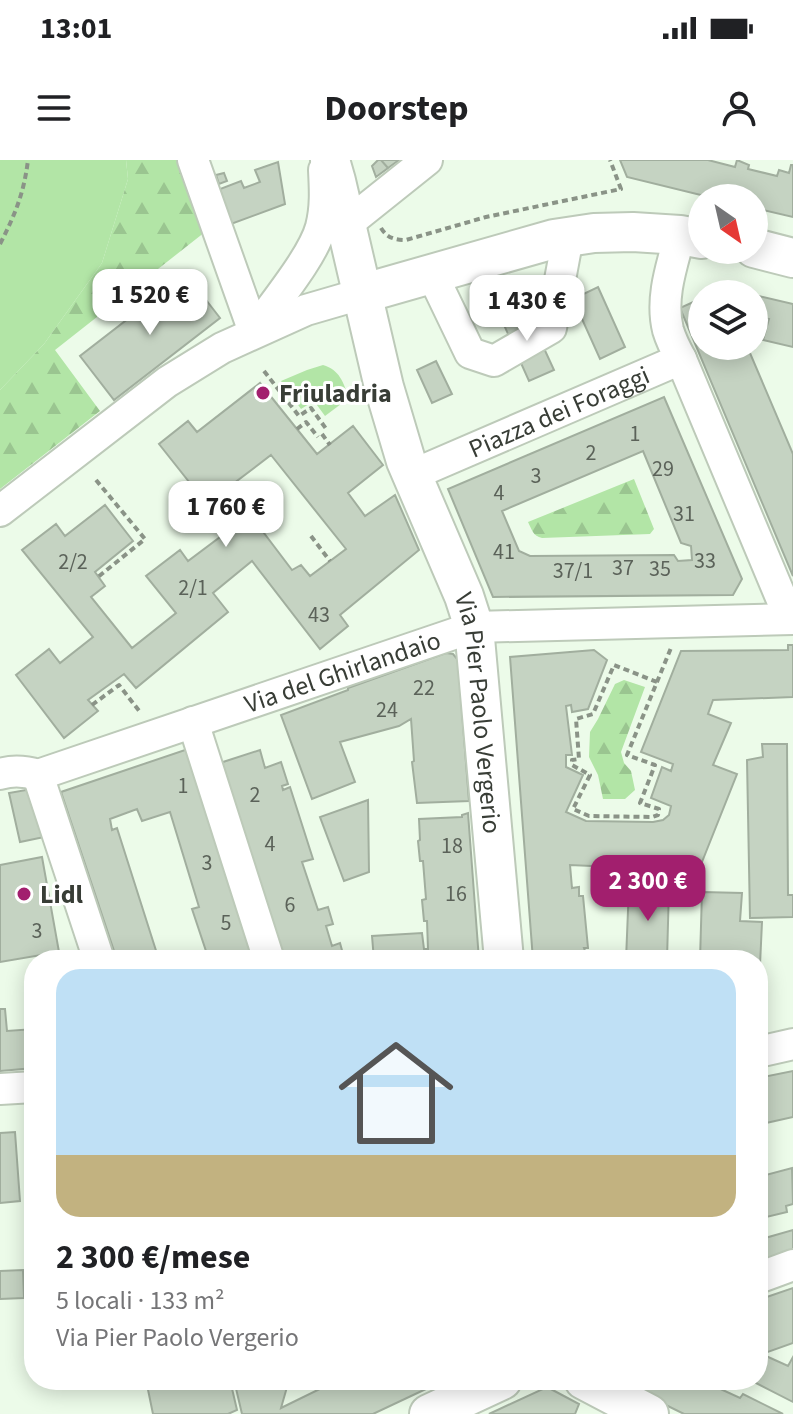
<!DOCTYPE html>
<html lang="it">
<meta charset="utf-8">
<style>
:root{--surface:#fff;--page:#f6f6f6;--text:#202124;--muted:#757577;--accent:#a21f6e}
body{margin:0;font-family:"Source Sans 3",sans-serif;background:var(--page);color:var(--text);height:100vh;display:flex;flex-direction:column;font-size:30px;white-space:nowrap}
*{box-sizing:border-box;margin:0}
p{font-size:26px;color:var(--muted)}
.icon{flex:none;width:44px;height:44px;fill:none;stroke:currentColor;stroke-width:2;stroke-linecap:round;stroke-linejoin:round}
.map{position:relative;flex:1;overflow:hidden}
.details{position:absolute;left:24px;top:790px;width:744px;height:440px;display:flex;flex-direction:column;background:var(--surface);border-radius:32px;box-shadow:0 4px 20px #0003}
.details>*{flex:none}
.needle{width:52px;rotate:146deg}
.controls{position:absolute;left:688px;top:24px;display:grid;gap:16px}
.controls a{display:grid;place-items:center;width:80px;height:80px;border-radius:50%;background:var(--surface);box-shadow:0 4px 20px #0003;font-size:40px}
.price{position:absolute;translate:-50% -68px;padding:0 18px;border-radius:16px;background:#fff;color:#222;font-size:26px;line-height:52px;filter:drop-shadow(0 2px 4px #0008)}
.price::after{content:'';position:absolute;left:50%;top:48px;width:24px;height:18px;margin-left:-12px;background:inherit;clip-path:polygon(0 0,100% 0,50% 100%)}
.price.active{background:var(--accent);color:#fff}
ul{padding:0;list-style:none}
li{display:grid;align-content:center;gap:16px;height:424px;padding:0 32px}
li span{display:grid;place-items:center;height:248px;border-radius:24px;color:#555}
li>.icon{margin-inline-start:auto}
span .icon{width:144px;height:144px;fill:#fffc;stroke-width:1}
li b{font-size:34px}
.status{display:flex;justify-content:space-between;align-items:center;height:56px;padding:0 40px;background:var(--surface);direction:ltr}
.status svg{height:22px;fill:currentColor}
header{display:flex;justify-content:space-between;align-items:center;height:104px;padding:0 32px;background:var(--surface);font-size:36px;font-weight:700}
.map>svg:first-child{display:block}
.green{fill:#b2e5a6}
.forest{fill:url(#forest-firs)}
.building{fill:#c5d3c2;stroke:#a1ae9e;stroke-width:2;fill-rule:evenodd}
.lines{fill:none;stroke-linecap:round;stroke-linejoin:round}
.minor-casing{stroke:#bdcab9;stroke-width:34}
.major-casing{stroke:#bdcab9;stroke-width:42}
.path{stroke:#8a9387;stroke-width:4;stroke-dasharray:6 4;stroke-linecap:butt}
.minor{stroke:#fff;stroke-width:30}
.major{stroke:#fff;stroke-width:38}
.poi-dot{fill:#a21f6e;stroke:#fff;stroke-width:3}
.labels{text-anchor:middle;stroke-width:6;stroke-linejoin:round;paint-order:stroke}
.number-label{font-size:22px;fill:#5b6259}
.poi-label{font-size:26px;font-weight:bold;fill:#383d36;stroke:#fff;text-anchor:start}
.street-label{font-size:26px;fill:#383d36;stroke:#fff}
</style>
<div class="status"><b>13:01</b><svg viewBox="0 0 49 12"><path d="M0 12V9h3v3zM5 12V6h3v6zM10 12V3h3v9zM15 12V0h3v12zM26 1h20v11H26zM47 4h2v5h-2z"/></svg></div>
<header><svg class="icon" aria-label="menu" viewBox="0 0 24 24"><path d="M4 6h16M4 12h16M4 18h16"/></svg>Doorstep<svg class="icon" aria-label="person" viewBox="0 0 24 24"><circle cx="12" cy="8" r="4"/><path d="M4 21q1-7 8-7t8 7"/></svg></header>
<div class="map">
<svg width="793" height="1254" viewBox="0 0 793 1254">
<defs>
<pattern id="forest-firs" width="22" height="20" patternUnits="userSpaceOnUse" patternTransform="scale(2)"><rect width="22" height="20" fill="#b2e5a6"/><path d="M5 1l3.5 6h-7zM16 11l3.5 6h-7z" fill="#9ac590"/></pattern>
</defs>
<rect width="100%" height="100%" fill="#ecfbe9"/>
<path class="green" d="M 0,0 L 126,0 L 128,19 L 102,103 L 44,184 L 0,230 Z
M 323,205 C 340,210 343,222 349,238 L 325,256 L 314,241 L 301,249 L 281,221 L 307,210 Z"/>
<path class="forest" d="M 126,0 L 180,0 L 205,72 L 55,190 L 100,251 L 0,329 L 0,230 L 44,184 L 102,103 L 128,19 Z
M 634,319 L 654,369 L 650,374 L 542,378 C 533,376 532,370 528,362 Z
M 624,520 L 645,527 L 621,592 L 624,603 L 631,611 L 635,630 L 625,639 L 603,639 L 598,615 L 589,597 L 590,572 L 598,559 L 615,524 Z"/>
<path class="building" d="M 378,0 L 381,0 L 388,8 L 376,17 L 372,6 Z
M 381,0 L 399,0 L 388,8 Z
M 620,0 L 708,0 L 735,7 L 737,0 L 749,5 L 748,9 L 777,16 L 779,10 L 789,13 L 791,5 L 793,5 L 793,57 L 754,48 L 754,38 L 713,38 L 627,17 Z
M 278,2 L 285,44 L 231,64 L 220,29 L 241,21 L 244,28 L 260,22 L 255,10 Z
M 224,13 L 227,21 L 219,24 L 216,15 Z
M 186,114 L 220,158 L 114,240 L 80,196 Z
M 598,127 L 625,187 L 600,199 L 573,139 Z
M 724,128 L 748,133 L 750,134 L 711,134 Z
M 754,135 L 793,144 L 793,187 L 763,180 L 769,159 L 754,156 Z
M 702,138 L 702,186 L 747,186 L 793,294 L 793,416 L 680,148 Z
M 524,145 L 554,210 L 529,221 L 500,156 Z
M 436,201 L 452,234 L 432,243 L 417,210 Z
M 260,223 L 317,294 L 353,266 L 383,305 L 348,333 L 365,356 L 395,335 L 419,390 L 340,455 L 348,466 L 320,489 L 252,401 L 213,433 L 228,452 L 136,528 L 124,514 L 88,540 L 98,551 L 64,578 L 16,515 L 49,489 L 60,503 L 93,477 L 22,390 L 56,364 L 65,376 L 105,345 L 133,381 L 95,412 L 105,426 L 91,437 L 132,488 L 176,453 L 146,416 L 180,390 L 188,401 L 228,371 L 159,284 L 188,261 L 197,272 ZM 271,295 L 346,389 L 310,416 L 301,405 L 292,410 L 229,327 Z
M 664,237 L 742,419 L 733,435 L 493,437 L 448,329 ZM 643,291 L 681,383 L 691,386 L 692,400 L 678,401 L 674,395 L 530,396 L 519,391 L 502,351 Z
M 788,485 L 793,485 L 793,537 L 713,540 L 708,554 L 731,563 L 713,605 L 737,614 L 696,717 L 681,710 L 570,705 L 572,728 L 579,727 L 579,736 L 583,736 L 588,788 L 584,788 L 585,791 L 580,792 L 580,800 L 533,800 L 510,497 L 594,490 L 607,500 L 588,549 L 572,552 L 571,545 L 566,546 L 572,595 L 566,595 L 566,607 L 583,615 L 566,652 L 586,661 L 653,662 L 663,660 L 669,655 L 671,646 L 651,638 L 662,607 L 671,611 L 673,604 L 641,592 L 681,491 L 788,490 Z
M 446,493 L 453,494 L 458,500 L 469,641 L 417,643 L 412,602 L 414,601 L 411,559 L 399,566 L 340,582 L 355,622 L 312,639 L 281,555 L 348,530 L 348,528 Z
M 762,584 L 787,584 L 788,735 L 793,735 L 793,757 L 750,758 L 747,600 L 763,597 Z
M 188,589 L 256,800 L 209,800 L 192,749 L 199,747 L 170,652 L 142,661 L 137,649 L 110,659 L 112,670 L 117,668 L 159,800 L 117,800 L 61,632 Z
M 260,590 L 265,608 L 281,602 L 288,624 L 282,626 L 283,630 L 290,627 L 313,699 L 302,702 L 318,750 L 328,747 L 333,764 L 326,766 L 332,786 L 340,783 L 343,794 L 335,797 L 336,800 L 283,800 L 220,603 Z
M 26,630 L 39,642 L 49,676 L 20,682 L 9,633 Z
M 368,640 L 369,712 L 344,721 L 320,657 Z
M 468,653 L 479,800 L 374,800 L 372,776 L 422,773 L 424,789 L 428,789 L 427,761 L 424,761 L 422,740 L 426,739 L 423,701 L 420,701 L 418,681 L 420,680 L 419,659 L 462,657 L 462,655 Z
M 42,697 L 59,792 L 0,802 L 0,705 Z
M 629,726 L 669,727 L 667,800 L 626,800 Z
M 702,732 L 742,733 L 740,761 L 762,762 L 760,805 L 758,805 L 758,800 L 700,800 Z
M 0,849 L 5,849 L 7,871 L 34,869 L 34,908 L 0,911 Z
M 793,911 L 793,957 L 766,963 L 764,954 L 758,956 L 758,918 Z
M 15,972 L 20,1041 L 0,1043 L 0,973 Z
M 792,1008 L 793,1044 L 786,1046 L 787,1052 L 758,1059 L 758,1017 Z
M 793,1070 L 793,1091 L 758,1101 L 758,1080 Z
M 23,1110 L 24,1138 L 0,1139 L 0,1111 Z
M 793,1128 L 793,1183 L 762,1194 L 758,1181 L 758,1140 Z
M 766,1196 L 788,1206 L 793,1197 L 793,1242 L 754,1222 L 755,1220 L 758,1220 L 758,1213 Z
M 146,1220 L 230,1220 L 237,1250 L 228,1254 L 153,1254 Z
M 234,1220 L 289,1220 L 281,1248 L 338,1220 L 445,1220 L 373,1254 L 242,1254 Z
M 615,1220 L 701,1220 L 740,1238 L 743,1234 L 783,1254 L 684,1254 Z
M 547,1227 L 579,1244 L 575,1254 L 489,1254 Z"/>
<g class="lines">
<g class="minor-casing">
<g id="minor">
<path d="M 193,0 L 254,172"/>
<path d="M 347,64 L 427,0"/>
<path d="M 432,114 L 470,193 L 494,201 L 551,168 L 568,77"/>
<path d="M 254,172 C 273,144 313,97 321,67 C 326,48 325,29 324,10"/>
<path d="M 681,199 L 790,459"/>
<path id="s1" d="M 412,315 L 681,199 C 676,190 671,180 668,170 C 660,138 672,105 680,75"/>
<path d="M 0,351 L 167,222 L 222,188 L 306,150 L 361,134"/>
<path d="M 193,562 L 269,800"/>
<path id="s2" d="M 0,614 C 13,610 25,611 38,615 L 474,467 L 793,459"/>
<path d="M 38,615 L 99,800"/>
<path d="M 758,892 L 793,884"/>
<path d="M 0,929 L 34,927"/>
<path d="M 758,1118 L 793,1105"/>
</g>
</g>
<g class="major-casing">
<g id="major">
<path id="s3" d="M 330,0 L 336,21 L 384,227 L 406,301 L 464,436 L 474,467 L 504,800"/>
<path d="M 754,88 L 793,98"/>
<path d="M 361,134 L 554,79 L 594,73 L 633,72 L 680,75 L 702,79"/>
<path d="M 584,1220 L 649,1254"/>
<path d="M 429,1254 L 502,1220"/>
</g>
</g>
<path class="path" d="M 381,68 C 387,78 395,80 406,80 L 486,57 L 621,29 L 610,0
M 0,84 C 15,55 24,33 28,0
M 264,211 L 299,256 L 311,248 L 327,270
M 297,269 L 306,262 L 318,277
M 322,274 L 330,285
M 96,320 L 145,379 L 98,417
M 311,376 L 330,401
M 657,522 L 614,505 L 593,554 L 576,559 L 579,599 L 572,600 L 572,605 L 590,615 L 573,649 L 589,656 L 652,657 L 658,655 L 659,649 L 640,643 L 655,605 L 627,595 L 671,488
M 92,545 L 119,525 L 140,552"/>
<use href="#minor" class="minor"/>
<use href="#major" class="major"/>
</g>
<g class="poi-dot">
<circle cx="263" cy="233" r="8"/>
<circle cx="24" cy="734" r="8"/>
</g>
<g class="labels">
<g class="number-label">
<text x="635" y="281">1</text>
<text x="591" y="300">2</text>
<text x="663" y="316">29</text>
<text x="536" y="323">3</text>
<text x="499" y="340">4</text>
<text x="684" y="361">31</text>
<text x="504" y="399">41</text>
<text x="705" y="408">33</text>
<text x="73" y="409">2/2</text>
<text x="623" y="415">37</text>
<text x="660" y="416">35</text>
<text x="573" y="418">37/1</text>
<text x="193" y="435">2/1</text>
<text x="319" y="462">43</text>
<text x="424" y="535">22</text>
<text x="387" y="557">24</text>
<text x="183" y="633">1</text>
<text x="255" y="642">2</text>
<text x="270" y="691">4</text>
<text x="452" y="693">18</text>
<text x="207" y="710">3</text>
<text x="456" y="741">16</text>
<text x="290" y="752">6</text>
<text x="226" y="770">5</text>
<text x="37" y="778">3</text>
</g>
<g class="poi-label">
<text x="279" y="242">Friuladria</text>
<text x="40" y="743">Lidl</text>
</g>
<g class="street-label">
<text dy="9" stroke="none"><textPath href="#s1" startOffset="160">Piazza dei Foraggi</textPath></text>
<text dy="9" stroke="none"><textPath href="#s2" startOffset="360">Via del Ghirlandaio</textPath></text>
<text dy="9" stroke="none"><textPath href="#s3" startOffset="576">Via Pier Paolo Vergerio</textPath></text>
</g>
</g>
</svg>
<div class="controls">
<a><svg class="needle" viewBox="-14 -14 28 28"><path d="M0-13l5 13h-10z" fill="#e53935"/><path d="M0 13l5-13h-10z" fill="#757577"/></svg></a>
<a><svg class="icon" aria-label="layers" viewBox="0 0 24 24"><path d="M12 4l9 5-9 5-9-5zM3 14l9 5 9-5"/></svg></a>
</div>
<b class="price" style="left:150px;top:177px">1 520 €</b>
<b class="price" style="left:527px;top:183px">1 430 €</b>
<b class="price" style="left:226px;top:389px">1 760 €</b>
<b class="price active" style="left:648px;top:763px">2 300 €</b>
<section class="details">
<ul>
<li><span style="background:linear-gradient(#bfe0f5 75%,#c2b280 0)"><svg class="icon" aria-label="home" viewBox="0 0 24 24"><path d="M3 11l9-7 9 7M6 9v11h12V9"/></svg></span><div><b>2 300 €/mese</b><p>5 locali · 133 m²</p><p>Via Pier Paolo Vergerio</p></div></li>
</ul>
</section>
</div>
